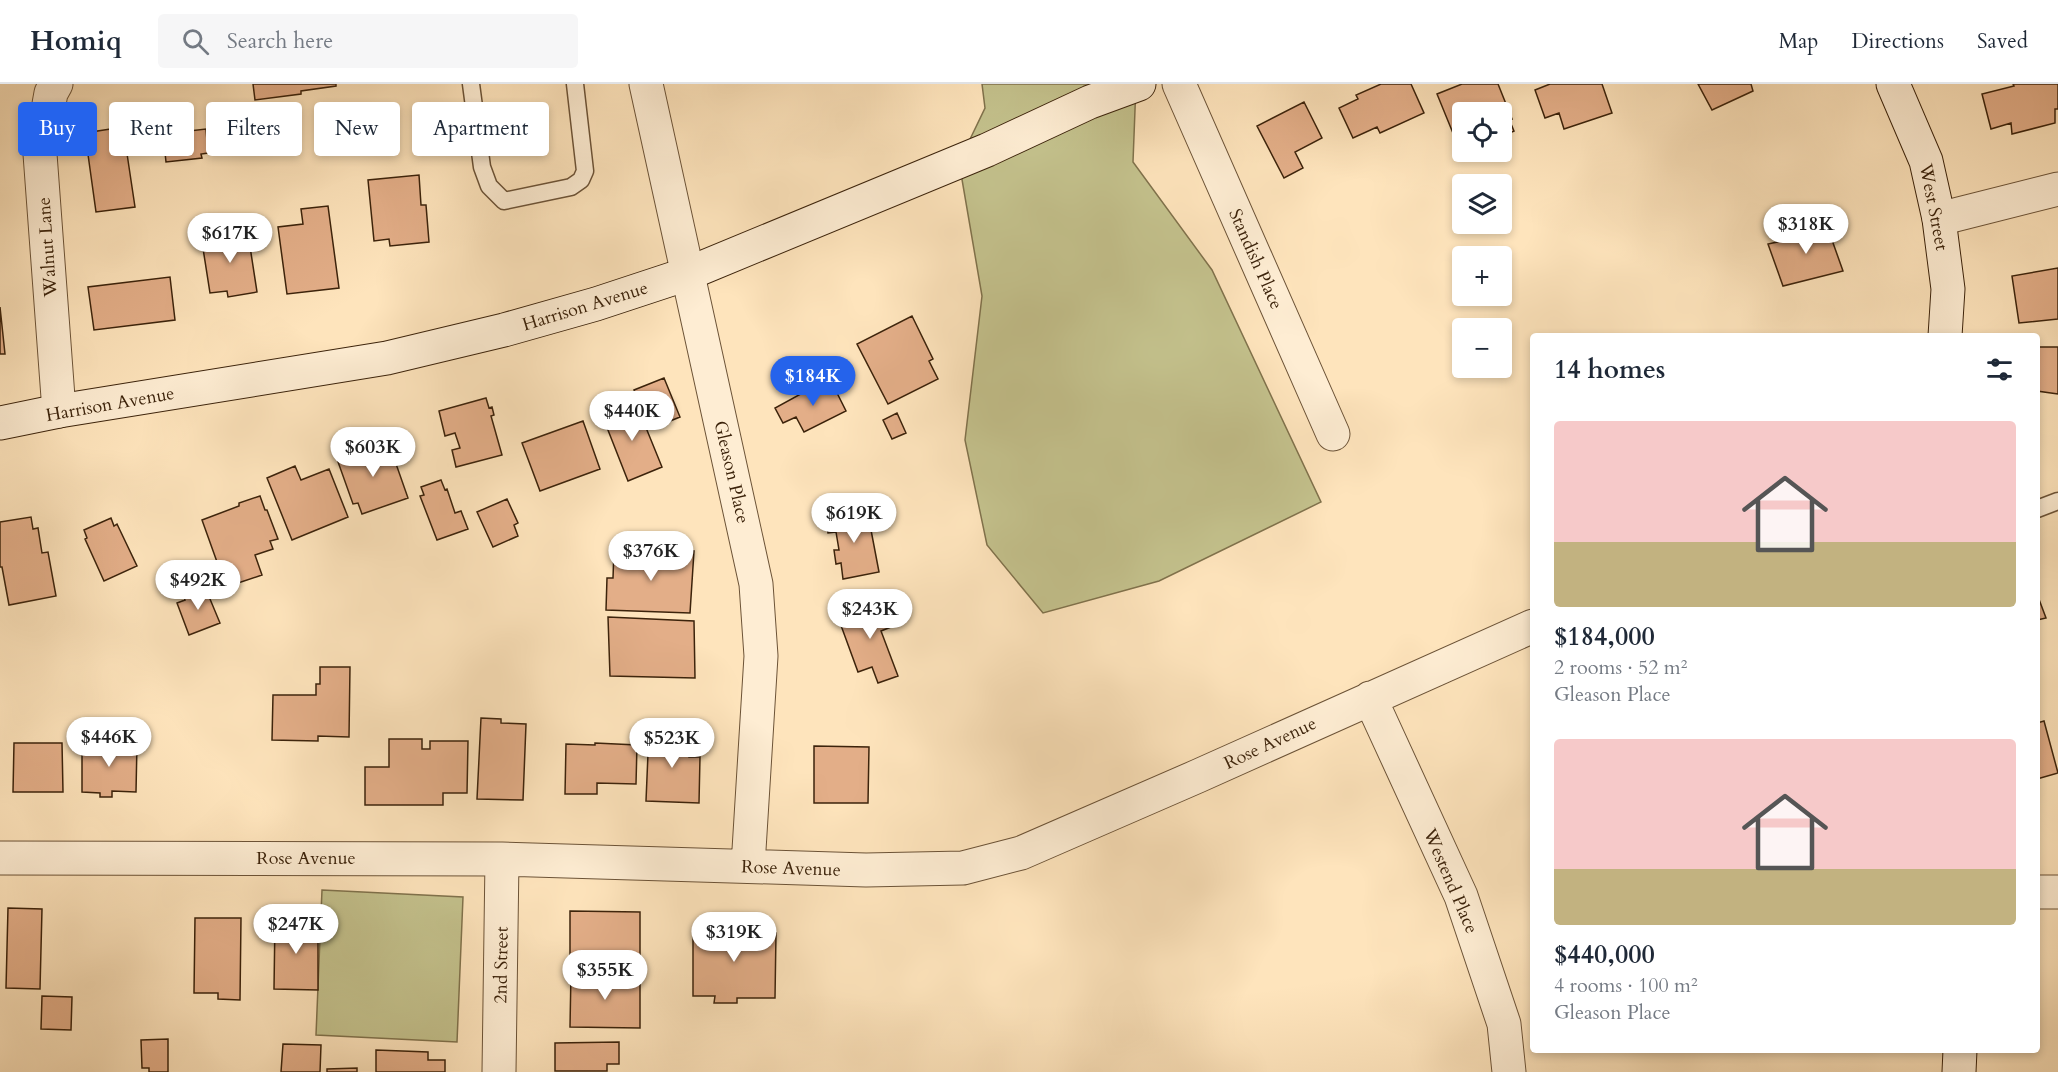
<!DOCTYPE html>
<meta charset="utf-8">
<style>
:root{--surface:#fff;--page:#f6f6f7;--text:#1f2937;--muted:#747a83;--line:#e0e1e3;--accent:#2563eb}
body{margin:0;font-family:Cardo,serif;background:var(--page);color:var(--text);height:100vh;display:flex;flex-direction:column;font-size:22px;white-space:nowrap}
*{box-sizing:border-box;margin:0}
p{font-size:20px;color:var(--muted)}
.icon{flex:none;width:33px;height:33px;fill:none;stroke:currentColor;stroke-width:2;stroke-linecap:round;stroke-linejoin:round}
.map{position:relative;flex:1;overflow:hidden}
.drawer{position:absolute;left:1530px;top:249px;width:510px;height:720px;display:flex;flex-direction:column;background:var(--surface);border-radius:6px;box-shadow:0 3px 9px #0003}
.drawer>*{flex:none}
.banner{position:absolute;left:18px;top:18px;width:570px;height:54px;display:flex;gap:12px}
.buttons{position:absolute;left:1452px;top:18px;display:grid;gap:12px}
.buttons a{display:grid;place-items:center;width:60px;height:60px;border-radius:6px;background:var(--surface);box-shadow:0 3px 9px #0003;font-size:30px}
.price{position:absolute;translate:-50% -51px;padding:0 14px;border-radius:21px;background:#fff;color:#222;font-size:20px;line-height:39px;filter:drop-shadow(0 2px 3px #0008)}
.price::after{content:'';position:absolute;left:50%;top:36px;width:18px;height:14px;margin-left:-9px;background:inherit;clip-path:polygon(0 0,100% 0,50% 100%)}
.price.selected{background:var(--accent);color:#fff}
ul{padding:0;list-style:none}
li{display:grid;align-content:center;gap:12px;height:318px;padding:0 24px}
li span{display:grid;place-items:center;height:186px;border-radius:6px;color:#555}
li>.icon{margin-inline-start:auto}
span .icon{width:108px;height:108px;fill:#fffc;stroke-width:1}
li b{font-size:26px}
h2{display:flex;justify-content:space-between;align-items:center;height:72px;padding:0 24px;font-size:26px}
.tag{padding:0 21px;border-radius:6px;background:var(--surface);box-shadow:0 3px 9px #0003;font-size:21px;line-height:54px}
.tag.selected{background:var(--accent);color:#fff}
header{display:flex;align-items:center;gap:36px;box-sizing:border-box;height:84px;padding:0 30px;background:var(--surface);border-bottom:2px solid var(--line)}
header strong{font-size:28px}
nav{display:flex;gap:33px;margin-inline-start:auto;font-size:21px}
.search{width:420px;height:54px;background:var(--page);display:flex;align-items:center;gap:15px;box-sizing:border-box;padding:0 21px;border-radius:6px;color:var(--muted);font-size:22px}
.map>svg:first-child{display:block}
.green{fill:#c4c28d;stroke:#80724c;stroke-width:1.5}
.building{fill:#e3ae88;stroke:#3c230b;stroke-width:1.5}
.lines{fill:none;stroke-linecap:round;stroke-linejoin:round}
.lane-casing{stroke:#6c5337;stroke-width:19}
.street-casing{stroke:#6c5337;stroke-width:35}
.secondary-casing{stroke:#3c230b;stroke-width:35}
.lane{stroke:#feedd3;stroke-width:16}
.street{stroke:#feedd3;stroke-width:33}
.secondary{stroke:#feedd3;stroke-width:33}
.labels{text-anchor:middle;stroke-width:6;stroke-linejoin:round;paint-order:stroke}
.street-label{font-size:18px;fill:#3c230b;stroke:#feedd3}
</style>
<header>
<strong>Homiq</strong>
<div class="search"><svg class="icon" aria-label="search" viewBox="0 0 24 24"><circle cx="10" cy="10" r="6"/><path d="M15 15l6 6"/></svg>Search here</div>
<nav><a>Map</a><a>Directions</a><a>Saved</a></nav>
</header>
<div class="map">
<svg width="2058" height="988" viewBox="0 0 2058 988">
<rect width="100%" height="100%" fill="#fee4bc"/>
<filter id="stains"><feTurbulence type="fractalNoise" baseFrequency=".00333" numOctaves="4"/><feColorMatrix values="0 0 0 0 .2 0 0 0 0 .09 0 0 0 0 .02 0 0 0 .5 -.17"/></filter>
<radialGradient id="worn" r=".72"><stop offset=".6" stop-color="#630" stop-opacity="0"/><stop offset="1" stop-color="#630" stop-opacity=".3"/></radialGradient>
<path class="green" d="M 982,0 L 1136,0 L 1133,78 L 1212,186 L 1321,418 L 1159,497 L 1043,529 L 987,461 L 965,356 L 982,212 L 959,78 L 985,24 Z
M 322,806 L 463,813 L 457,958 L 316,951 Z"/>
<path class="building" d="M 253,0 L 336,0 L 336,2 L 301,7 L 301,10 L 255,16 Z
M 1381,0 L 1411,0 L 1424,29 L 1380,49 L 1377,43 L 1353,54 L 1339,24 L 1358,15 L 1356,11 Z
M 1462,0 L 1498,0 L 1512,35 L 1509,35 L 1514,47 L 1502,52 L 1502,28 L 1462,28 L 1462,56 L 1457,59 L 1437,10 Z
M 1550,0 L 1602,0 L 1612,29 L 1564,45 L 1559,29 L 1545,34 L 1535,6 Z
M 1698,0 L 1751,0 L 1753,7 L 1712,26 Z
M 2013,0 L 2058,0 L 2058,25 L 2055,25 L 2055,39 L 2012,50 L 2011,39 L 1991,45 L 1982,10 L 2014,2 Z
M 1304,18 L 1322,54 L 1295,68 L 1303,84 L 1284,94 L 1257,42 Z
M 123,43 L 135,123 L 96,128 L 85,49 Z
M 206,45 L 208,69 L 201,70 L 202,74 L 166,78 L 163,50 Z
M 419,91 L 421,121 L 426,121 L 429,158 L 390,162 L 389,155 L 374,157 L 368,96 Z
M 328,122 L 339,204 L 287,210 L 278,143 L 303,140 L 301,125 Z
M 1814,138 L 1816,145 L 1827,142 L 1843,187 L 1783,202 L 1768,160 L 1791,155 L 1790,149 Z
M 245,142 L 247,156 L 249,156 L 257,208 L 228,213 L 227,207 L 210,209 L 202,158 L 223,155 L 222,146 Z
M 2058,184 L 2058,235 L 2019,239 L 2012,192 Z
M 170,193 L 175,236 L 94,246 L 88,203 Z
M 0,223 L 5,270 L 0,270 Z
M 912,232 L 933,275 L 929,277 L 938,295 L 888,320 L 857,260 Z
M 2037,263 L 2058,263 L 2058,310 L 2037,307 Z
M 664,294 L 680,333 L 650,345 L 634,306 Z
M 831,297 L 846,327 L 804,348 L 796,333 L 783,339 L 775,324 L 817,301 L 818,303 Z
M 486,314 L 489,324 L 492,323 L 494,331 L 491,332 L 502,371 L 456,383 L 452,366 L 460,364 L 455,349 L 445,352 L 439,327 Z
M 633,318 L 638,330 L 640,329 L 662,383 L 628,397 L 606,341 L 609,339 L 605,329 Z
M 897,329 L 906,349 L 892,355 L 883,336 Z
M 583,337 L 600,385 L 540,407 L 522,359 Z
M 388,357 L 408,414 L 362,430 L 358,419 L 353,420 L 337,375 Z
M 295,382 L 301,396 L 329,385 L 348,433 L 292,456 L 267,394 Z
M 441,396 L 445,406 L 447,405 L 455,429 L 461,427 L 468,445 L 437,456 L 420,412 L 424,411 L 421,403 Z
M 260,412 L 265,426 L 267,426 L 278,455 L 270,457 L 273,465 L 255,471 L 262,491 L 226,503 L 202,436 L 239,422 L 239,419 Z
M 507,415 L 518,439 L 514,441 L 518,452 L 493,463 L 477,428 Z
M 867,425 L 879,488 L 843,495 L 841,479 L 836,480 L 834,466 L 839,466 L 836,448 L 828,449 L 826,436 L 833,434 L 833,431 Z
M 31,433 L 33,445 L 38,444 L 42,469 L 48,468 L 56,512 L 9,521 L 2,483 L 0,483 L 0,438 Z
M 111,434 L 114,442 L 117,440 L 137,482 L 104,497 L 85,455 L 87,454 L 84,446 Z
M 614,466 L 687,469 L 687,466 L 694,467 L 690,529 L 606,526 L 607,494 L 613,494 Z
M 205,503 L 220,539 L 189,551 L 177,519 L 185,516 L 183,512 Z
M 2037,510 L 2046,534 L 2037,536 Z
M 880,515 L 891,543 L 881,547 L 898,592 L 878,599 L 872,583 L 858,588 L 839,536 L 860,528 L 858,523 Z
M 608,533 L 694,537 L 695,594 L 610,592 Z
M 320,583 L 350,583 L 349,653 L 318,652 L 318,657 L 272,656 L 273,611 L 316,611 L 316,600 L 320,600 Z
M 481,634 L 501,635 L 501,639 L 526,640 L 523,716 L 477,715 Z
M 2044,637 L 2058,689 L 2037,695 L 2037,639 Z
M 649,646 L 690,648 L 689,673 L 700,673 L 699,719 L 646,717 Z
M 389,655 L 422,655 L 422,665 L 430,665 L 430,657 L 468,657 L 467,709 L 443,709 L 443,721 L 365,721 L 365,683 L 389,683 Z
M 82,658 L 137,659 L 136,708 L 112,707 L 112,713 L 100,713 L 100,709 L 82,708 Z
M 14,659 L 62,659 L 63,708 L 13,708 Z
M 595,659 L 637,661 L 636,700 L 597,699 L 597,710 L 565,710 L 566,660 L 595,661 Z
M 814,662 L 869,663 L 868,719 L 814,719 Z
M 8,824 L 42,825 L 40,905 L 6,904 Z
M 570,827 L 640,828 L 640,879 L 570,879 Z
M 195,834 L 241,834 L 240,916 L 218,915 L 218,909 L 194,909 Z
M 275,836 L 318,837 L 318,906 L 274,905 Z
M 696,839 L 712,840 L 712,849 L 733,850 L 734,843 L 772,841 L 772,849 L 776,849 L 775,914 L 737,914 L 737,919 L 714,919 L 715,912 L 693,912 L 693,847 L 696,847 Z
M 571,889 L 640,890 L 640,944 L 570,943 Z
M 42,912 L 72,913 L 71,946 L 41,945 Z
M 168,955 L 168,988 L 149,988 L 149,984 L 142,984 L 141,956 Z
M 619,958 L 619,980 L 607,980 L 607,987 L 555,987 L 555,959 Z
M 283,960 L 321,961 L 320,988 L 281,988 Z
M 376,966 L 428,968 L 428,976 L 445,976 L 445,988 L 376,988 Z
M 357,984 L 357,988 L 327,988 L 327,985 Z"/>
<g class="lines">
<g class="lane-casing">
<path id="lane" d="M 471,0 L 482,83 L 489,102 L 504,117 L 571,103 L 581,96 L 585,87 L 575,0
M 2037,425 L 2058,417"/>
</g>
<g class="street-casing">
<path id="street" d="M 56,0 L 51,9 L 40,70 L 59,327
M 646,0 L 756,500 L 761,572 L 748,782
M 1179,0 L 1333,350
M 1939,135 L 2058,105
M 1370,614 L 1461,812 L 1504,940 L 1509,988
M 0,774 L 502,775 L 866,786 L 963,784 L 1021,769 L 1198,692 L 1533,542
M 2037,808 L 2058,808
M 499,988 L 502,775"/>
</g>
<g class="secondary-casing">
<path id="secondary" d="M 1893,0 L 1926,77 L 1939,135 L 1948,205 L 1945,252
M 0,339 L 59,327 L 387,274 L 504,246 L 596,220 L 687,190 L 987,66 L 1090,18 L 1139,0
M 1959,988 L 1960,966"/>
</g>
<use href="#lane" class="lane"/>
<use href="#street" class="street"/>
<use href="#secondary" class="secondary"/>
</g>
<g class="labels">
<g class="street-label">
<text transform="translate(1934 123) rotate(79)" y="6">West Street</text>
<text transform="translate(47 163) rotate(-94)" y="6">Walnut Lane</text>
<text transform="translate(1256 175) rotate(66)" y="6">Standish Place</text>
<text transform="translate(585 222) rotate(-17)" y="6">Harrison Avenue</text>
<text transform="translate(110 320) rotate(-10)" y="6">Harrison Avenue</text>
<text transform="translate(732 388) rotate(77)" y="6">Gleason Place</text>
<text transform="translate(1270 659) rotate(-25)" y="6">Rose Avenue</text>
<text x="306" y="780">Rose Avenue</text>
<text transform="translate(791 784) rotate(2)" y="6">Rose Avenue</text>
<text transform="translate(1451 797) rotate(67)" y="6">Westend Place</text>
<text transform="translate(501 881) rotate(-89)" y="6">2nd Street</text>
</g>
</g>
<rect width="100%" height="100%" filter="url(#stains)"/>
<rect width="100%" height="100%" fill="url(#worn)"/>
</svg>
<div class="buttons">
<a><svg class="icon" aria-label="locate" viewBox="0 0 24 24"><circle cx="12" cy="12" r="6"/><path d="M12 2v4M12 18v4M2 12h4M18 12h4"/></svg></a>
<a><svg class="icon" aria-label="layers" viewBox="0 0 24 24"><path d="M12 4l9 5-9 5-9-5zM3 14l9 5 9-5"/></svg></a>
<a>+</a>
<a>−</a>
</div>
<b class="price" style="left:1806px;top:171px">$318K</b>
<b class="price" style="left:230px;top:180px">$617K</b>
<b class="price selected" style="left:813px;top:323px">$184K</b>
<b class="price" style="left:632px;top:358px">$440K</b>
<b class="price" style="left:373px;top:394px">$603K</b>
<b class="price" style="left:854px;top:460px">$619K</b>
<b class="price" style="left:651px;top:498px">$376K</b>
<b class="price" style="left:198px;top:527px">$492K</b>
<b class="price" style="left:870px;top:556px">$243K</b>
<b class="price" style="left:109px;top:684px">$446K</b>
<b class="price" style="left:672px;top:685px">$523K</b>
<b class="price" style="left:296px;top:871px">$247K</b>
<b class="price" style="left:734px;top:879px">$319K</b>
<b class="price" style="left:605px;top:917px">$355K</b>
<div class="banner">
<a class="tag selected">Buy</a>
<a class="tag">Rent</a>
<a class="tag">Filters</a>
<a class="tag">New</a>
<a class="tag">Apartment</a>
</div>
<section class="drawer">
<h2>14 homes<svg class="icon" aria-label="filters" viewBox="0 0 24 24"><path d="M4 7h16M4 17h16"/><circle cx="9" cy="7" r="2"/><circle cx="15" cy="17" r="2"/></svg></h2>
<ul>
<li><span style="background:linear-gradient(#f6c9c9 65%,#c2b280 0)"><svg class="icon" aria-label="home" viewBox="0 0 24 24"><path d="M3 11l9-7 9 7M6 9v11h12V9"/></svg></span><div><b>$184,000</b><p>2 rooms · 52 m²</p><p>Gleason Place</p></div></li>
<li><span style="background:linear-gradient(#f6c9c9 70%,#c2b280 0)"><svg class="icon" aria-label="home" viewBox="0 0 24 24"><path d="M3 11l9-7 9 7M6 9v11h12V9"/></svg></span><div><b>$440,000</b><p>4 rooms · 100 m²</p><p>Gleason Place</p></div></li>
</ul>
</section>
</div>
